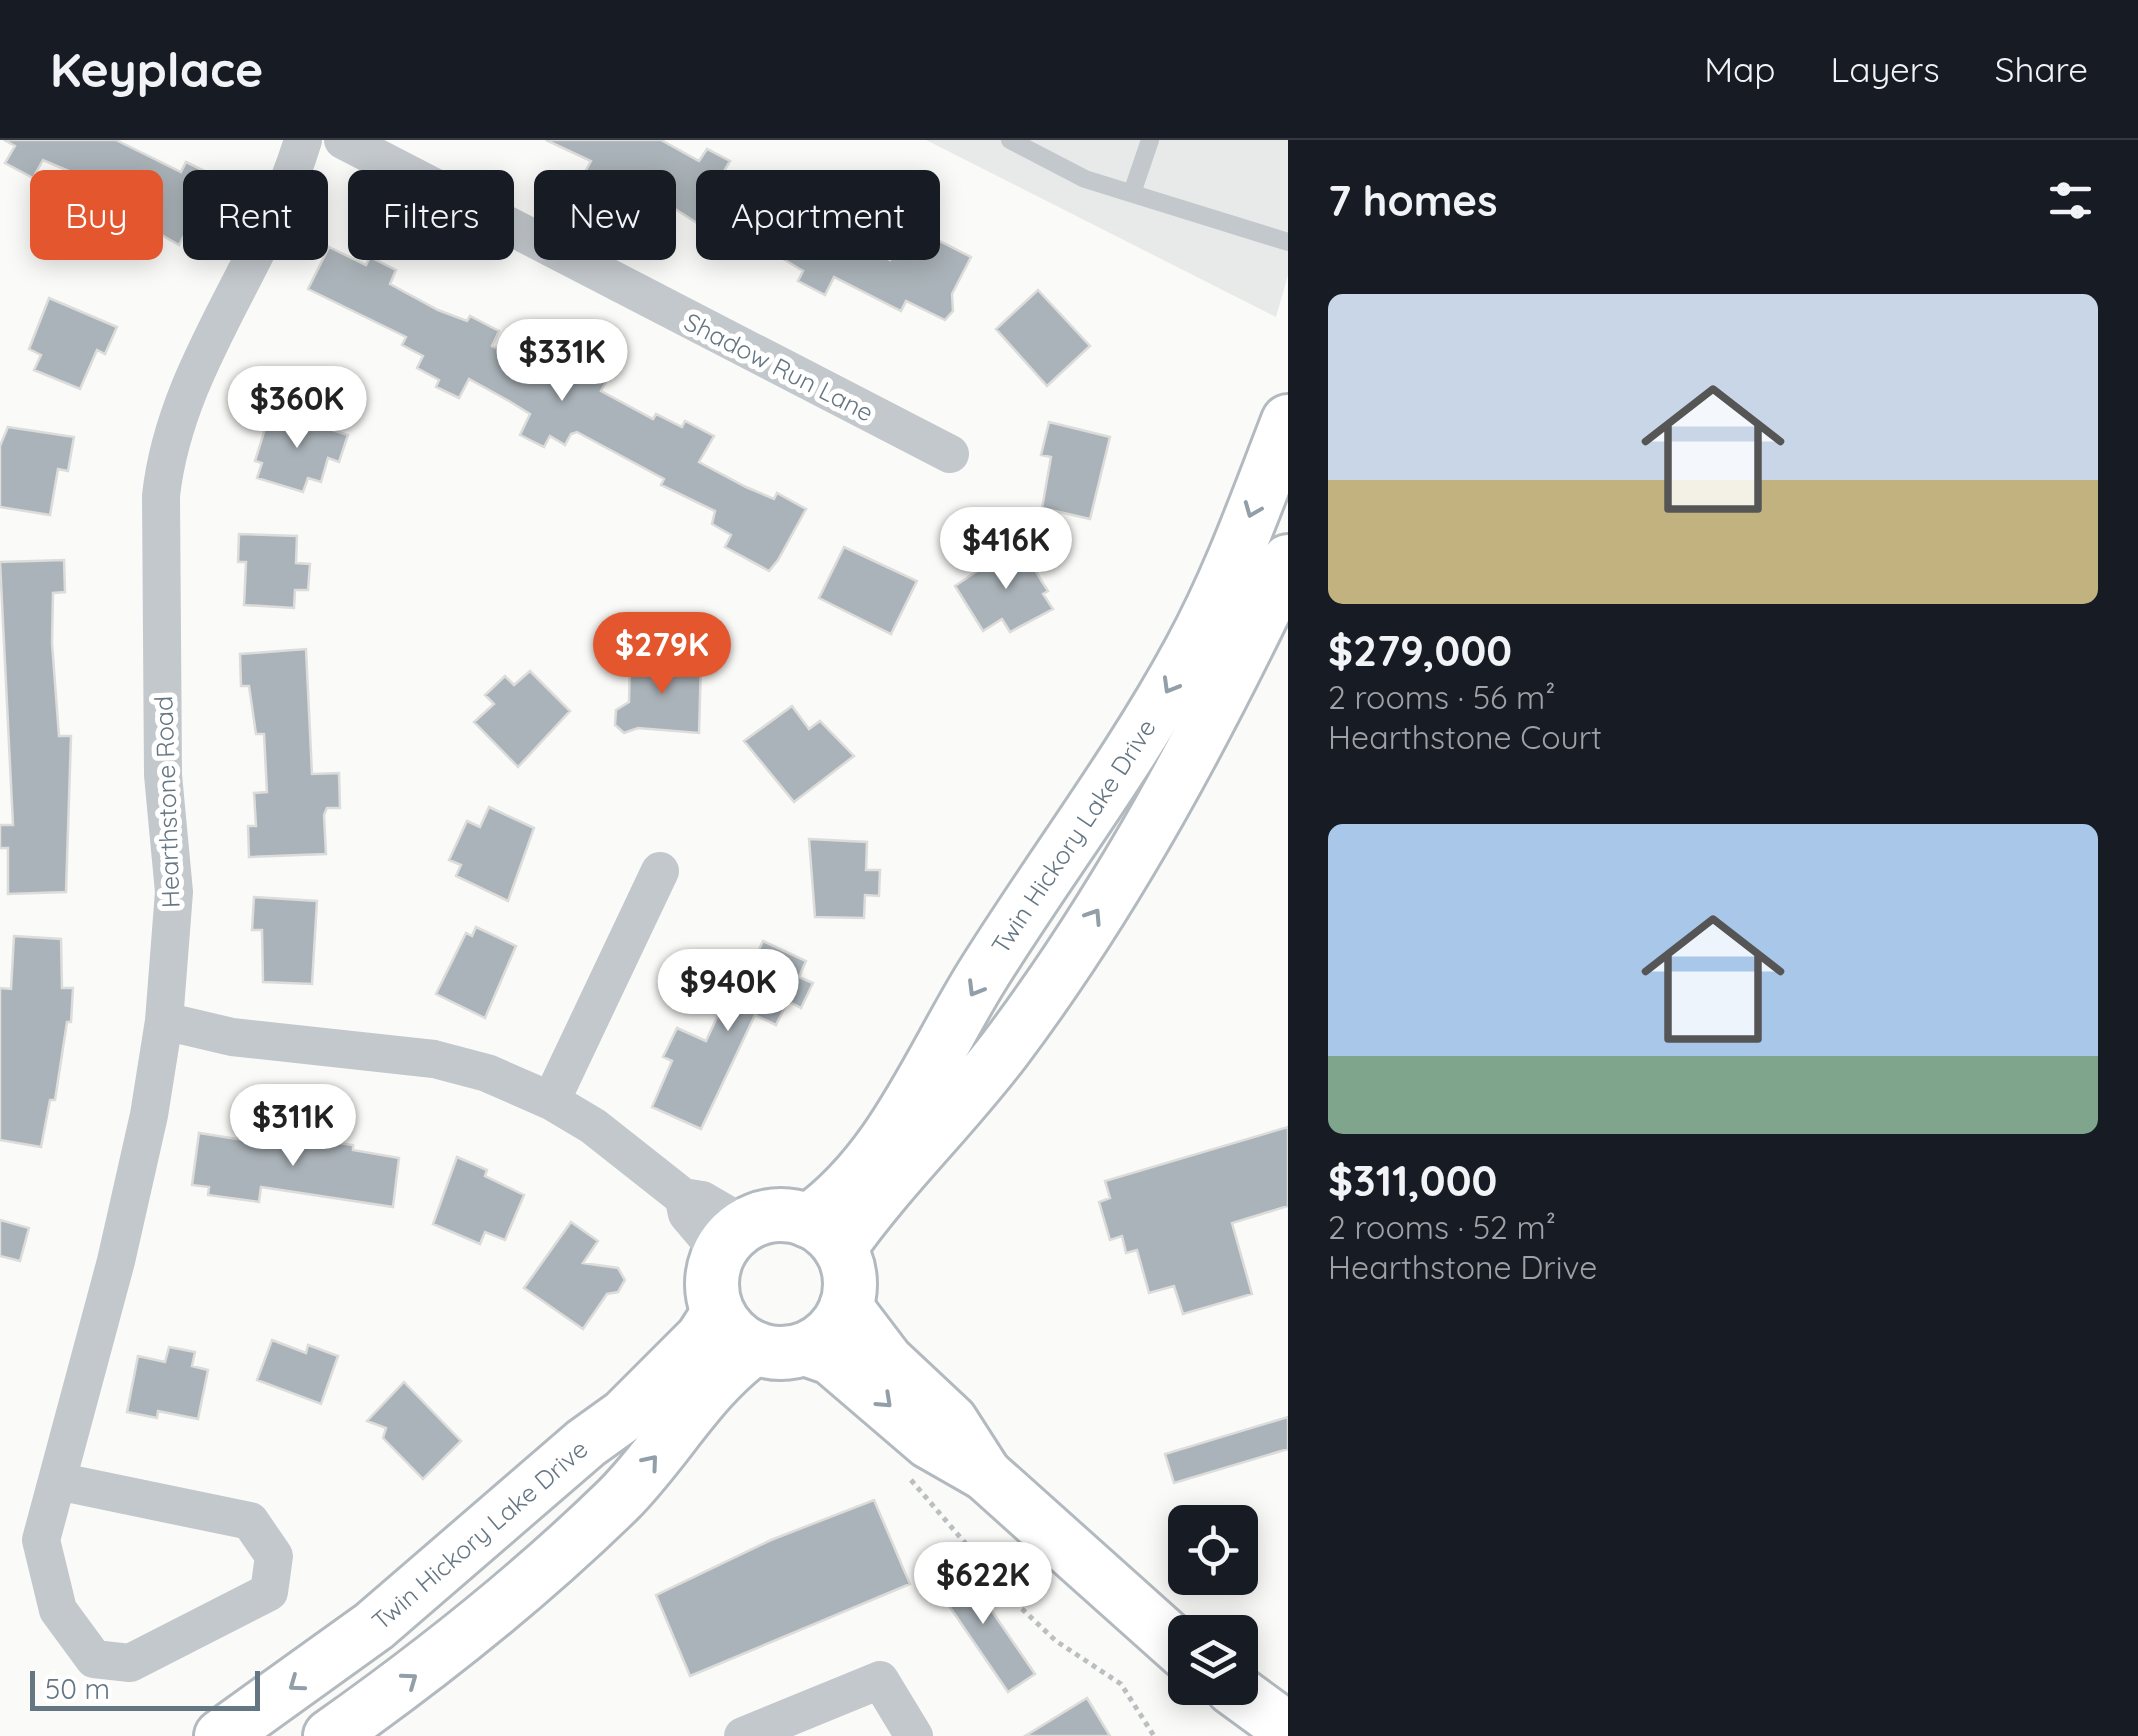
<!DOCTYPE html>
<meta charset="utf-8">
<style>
:root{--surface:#171b24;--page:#20242c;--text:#f1f3f6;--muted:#9ea1a6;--line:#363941;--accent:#e4572e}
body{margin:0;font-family:Quicksand,sans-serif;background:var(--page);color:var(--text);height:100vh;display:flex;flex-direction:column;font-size:38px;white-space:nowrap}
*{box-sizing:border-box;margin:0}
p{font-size:32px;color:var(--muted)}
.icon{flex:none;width:55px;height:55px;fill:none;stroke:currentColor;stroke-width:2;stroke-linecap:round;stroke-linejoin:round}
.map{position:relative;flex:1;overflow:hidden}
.sheet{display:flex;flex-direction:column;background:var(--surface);width:850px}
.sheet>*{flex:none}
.guide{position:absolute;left:30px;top:30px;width:950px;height:90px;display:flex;gap:20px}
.tools{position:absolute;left:1168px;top:1365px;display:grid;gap:20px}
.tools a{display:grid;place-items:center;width:90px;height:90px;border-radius:15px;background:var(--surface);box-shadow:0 5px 25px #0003;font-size:50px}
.scale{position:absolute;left:30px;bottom:25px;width:230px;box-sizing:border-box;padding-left:10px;border:5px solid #657683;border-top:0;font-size:28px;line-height:35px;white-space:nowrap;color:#657683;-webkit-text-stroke:8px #fff;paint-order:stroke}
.price{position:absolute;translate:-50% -85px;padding:0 22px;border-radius:35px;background:#fff;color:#222;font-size:32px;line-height:65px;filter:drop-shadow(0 2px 5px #0008)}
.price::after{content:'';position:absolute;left:50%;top:60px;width:30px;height:22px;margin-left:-15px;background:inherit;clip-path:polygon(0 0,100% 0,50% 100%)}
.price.current{background:var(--accent);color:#fff}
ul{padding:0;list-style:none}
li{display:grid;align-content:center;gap:20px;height:530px;padding:0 40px}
li span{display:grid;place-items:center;height:310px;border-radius:15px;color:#555}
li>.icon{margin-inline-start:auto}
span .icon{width:180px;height:180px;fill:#fffc;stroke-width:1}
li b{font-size:42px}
h2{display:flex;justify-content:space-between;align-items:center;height:120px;padding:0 40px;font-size:42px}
.chip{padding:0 35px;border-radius:15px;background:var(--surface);box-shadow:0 5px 25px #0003;font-size:35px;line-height:90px}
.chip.current{background:var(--accent);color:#fff}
header{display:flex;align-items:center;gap:60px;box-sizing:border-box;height:140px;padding:0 50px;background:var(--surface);border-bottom:2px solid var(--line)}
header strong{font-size:48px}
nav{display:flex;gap:55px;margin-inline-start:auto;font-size:35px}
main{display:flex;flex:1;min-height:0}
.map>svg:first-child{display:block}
.built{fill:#e8e9e9}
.building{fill:#aab3b9;stroke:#dcdcda;stroke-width:2.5}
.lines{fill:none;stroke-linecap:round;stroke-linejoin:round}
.secondary-casing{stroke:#b3babf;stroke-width:58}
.path{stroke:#bbbfc2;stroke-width:5;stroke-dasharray:5 5;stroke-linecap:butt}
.lane{stroke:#c3c8cc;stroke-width:18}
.street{stroke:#c3c8cc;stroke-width:38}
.secondary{stroke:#fff;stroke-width:52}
.oneway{stroke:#939fa8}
.labels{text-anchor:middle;stroke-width:10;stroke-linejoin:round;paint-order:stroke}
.street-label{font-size:25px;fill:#657683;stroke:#fff}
</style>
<header>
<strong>Keyplace</strong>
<nav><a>Map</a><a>Layers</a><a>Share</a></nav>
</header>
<main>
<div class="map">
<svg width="1288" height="1596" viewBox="0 0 1288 1596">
<rect width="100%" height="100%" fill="#fafaf8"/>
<path class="built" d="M 926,0 L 1288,0 L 1288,135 L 1276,177 Z"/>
<path class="building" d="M 4,0 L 116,0 L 181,32 L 186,22 L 215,36 L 179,105 L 158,93 L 154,101 L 104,74 L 114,55 L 71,32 L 43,20 L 33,38 L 5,23 L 15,6 Z
M 546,0 L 661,0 L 699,21 L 707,9 L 730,21 L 723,33 L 890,120 L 908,85 L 971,117 L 952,154 L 953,171 L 945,180 L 906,161 L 901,171 L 834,137 L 825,155 L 798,141 L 803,131 L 780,117 L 728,89 L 722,99 L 622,35 L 615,48 L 585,32 L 591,21 Z
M 329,107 L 366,125 L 370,117 L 396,130 L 390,144 L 438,170 L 467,181 L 470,176 L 499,191 L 492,206 L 542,232 L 546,226 L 570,239 L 577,227 L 606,242 L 601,251 L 653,279 L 656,274 L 682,287 L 685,281 L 714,296 L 699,322 L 746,347 L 774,359 L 777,353 L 806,369 L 778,420 L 769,431 L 725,407 L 731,395 L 712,384 L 715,371 L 661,345 L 664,339 L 577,292 L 571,294 L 565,305 L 550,296 L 544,307 L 520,295 L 530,274 L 509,261 L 469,239 L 459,258 L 436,247 L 439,240 L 417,228 L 423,216 L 402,205 L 406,197 L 308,149 Z
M 1038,150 L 1090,206 L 1047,246 L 996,189 Z
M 49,158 L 117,187 L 105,214 L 97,210 L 80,249 L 34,230 L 41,215 L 29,209 Z
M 271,270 L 348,295 L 339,322 L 328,318 L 321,342 L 308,338 L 303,352 L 257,338 L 262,323 L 255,321 Z
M 1049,282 L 1110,297 L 1090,379 L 1042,368 L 1051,317 L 1041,315 Z
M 8,287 L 74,297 L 68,331 L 58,329 L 50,375 L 0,367 L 0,306 Z
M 239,394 L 297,396 L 296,423 L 310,424 L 308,450 L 295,450 L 294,468 L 244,465 L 246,422 L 238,422 Z
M 1018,403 L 1048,451 L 1043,454 L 1053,469 L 1010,492 L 1002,479 L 983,491 L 955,446 Z
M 844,407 L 917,441 L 891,494 L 819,458 Z
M 64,420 L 65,452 L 53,453 L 52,503 L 59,596 L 71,596 L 66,752 L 8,754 L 8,708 L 0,708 L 0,685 L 13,685 L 0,422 Z
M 306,509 L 312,634 L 339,633 L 340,668 L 327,668 L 324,675 L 326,714 L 249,717 L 248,686 L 256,686 L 254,653 L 267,652 L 264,594 L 256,594 L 249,546 L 241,546 L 240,514 Z
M 630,519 L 701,521 L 699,593 L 638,588 L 624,593 L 615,585 L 616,570 L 629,562 Z
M 530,531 L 570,571 L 518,627 L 474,582 L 494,564 L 485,555 L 505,536 L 514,545 Z
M 792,566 L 809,589 L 820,581 L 854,616 L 794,662 L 744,601 Z
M 489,667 L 534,688 L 508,761 L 456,736 L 461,725 L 449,720 L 467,681 L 480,687 Z
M 809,699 L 867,702 L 866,730 L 880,730 L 879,756 L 865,755 L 864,778 L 815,777 Z
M 254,757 L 317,761 L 312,844 L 263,842 L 262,790 L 252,790 Z
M 476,787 L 516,806 L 485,878 L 436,854 L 466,793 L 472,796 Z
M 14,796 L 61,799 L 62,848 L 73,848 L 71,882 L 67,882 L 55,960 L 50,960 L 41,1007 L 0,1000 L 0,848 L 11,849 Z
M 763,801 L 806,821 L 799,837 L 813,843 L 801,868 L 788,861 L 776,885 L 755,875 L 701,989 L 652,967 L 672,921 L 663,917 L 677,888 L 706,901 L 737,834 L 746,838 Z
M 1288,987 L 1288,1066 L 1232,1083 L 1252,1154 L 1183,1174 L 1174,1146 L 1149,1153 L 1137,1110 L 1126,1113 L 1122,1096 L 1110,1100 L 1099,1062 L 1110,1058 L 1105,1041 Z
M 251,990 L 353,1005 L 353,1010 L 399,1018 L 393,1067 L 261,1047 L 259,1062 L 208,1055 L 209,1047 L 192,1045 L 199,993 L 244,1000 L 250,999 Z
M 457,1017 L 487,1030 L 485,1036 L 524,1055 L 505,1100 L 485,1092 L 480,1104 L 433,1084 Z
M 0,1080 L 29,1088 L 20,1121 L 0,1116 Z
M 571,1082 L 598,1101 L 583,1123 L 618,1128 L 625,1140 L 618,1152 L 607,1154 L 583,1189 L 524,1148 Z
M 272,1200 L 306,1213 L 308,1205 L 338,1216 L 321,1264 L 257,1240 Z
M 169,1207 L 195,1212 L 192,1226 L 208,1230 L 198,1279 L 158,1271 L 157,1278 L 127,1272 L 138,1216 L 165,1222 Z
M 404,1242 L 461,1301 L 423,1339 L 383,1298 L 386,1288 L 367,1281 Z
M 1288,1277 L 1288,1309 L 1174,1343 L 1165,1314 Z
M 874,1360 L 910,1444 L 690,1536 L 656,1455 L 771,1400 Z
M 959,1423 L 1035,1534 L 1008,1552 L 932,1441 Z
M 1087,1558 L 1110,1596 L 1025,1596 Z"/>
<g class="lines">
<g class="secondary-casing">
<g id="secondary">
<circle cx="781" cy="1144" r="69"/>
<path id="s1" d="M 808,1081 C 891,1023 930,920 982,836 C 1050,727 1129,624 1190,511 C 1230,438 1258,358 1288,281"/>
<path d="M 840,1108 C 890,1037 953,978 1005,909 C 1118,759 1208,589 1288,421"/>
<path d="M 805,1209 L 831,1218 L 929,1302 L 985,1334 L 951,1281 L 887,1221 L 846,1167"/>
<path d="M 985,1334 L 1185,1513"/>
<path d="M 1232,1548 L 1288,1589"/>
<path id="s2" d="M 221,1596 L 374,1486 L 586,1303 L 625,1275 L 702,1198 L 718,1173"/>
<path d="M 330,1596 C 432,1524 529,1447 618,1360 C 667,1311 698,1249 755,1208"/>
</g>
</g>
<path class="path" d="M 911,1340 L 1021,1468 L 1056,1501 L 1121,1544 L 1154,1596"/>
<path class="lane" d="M 1010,0 L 1085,39 L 1288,102
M 1132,53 L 1150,0"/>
<path class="street" d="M 343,0 L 950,314
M 164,881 L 232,897 L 434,919 L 487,933 L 551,961 L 593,986 L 683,1057 L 702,1060 L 745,1085
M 551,961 L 660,731
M 684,1060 L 687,1074 L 720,1113
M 57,1341 L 250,1381 L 274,1416 L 269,1452 L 130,1523 L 94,1519 L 58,1470 L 41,1400 L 116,1121 L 149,975 L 164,881 L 174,752 L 163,635 L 161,356 C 175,226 266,124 303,0
M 743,1596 L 880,1540 L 914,1596"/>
<use href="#secondary" class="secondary"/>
</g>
<defs><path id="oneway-chevron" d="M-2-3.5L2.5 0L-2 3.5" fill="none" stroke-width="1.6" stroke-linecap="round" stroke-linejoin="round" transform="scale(2.5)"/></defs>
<g class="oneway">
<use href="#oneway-chevron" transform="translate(1252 370) rotate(112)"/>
<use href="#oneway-chevron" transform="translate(1170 546) rotate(120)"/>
<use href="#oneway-chevron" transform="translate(1094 776) rotate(-57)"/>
<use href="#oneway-chevron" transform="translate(975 849) rotate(121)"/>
<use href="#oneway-chevron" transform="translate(885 1261) rotate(43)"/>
<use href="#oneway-chevron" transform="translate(651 1322) rotate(-50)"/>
<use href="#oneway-chevron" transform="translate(410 1540) rotate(-36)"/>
<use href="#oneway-chevron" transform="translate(296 1544) rotate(144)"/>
</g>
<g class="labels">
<g class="street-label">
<text transform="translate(779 227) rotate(27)" y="9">Shadow Run Lane</text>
<text transform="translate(167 662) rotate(-92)" y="9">Hearthstone Road</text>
<text dy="9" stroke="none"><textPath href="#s1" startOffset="470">Twin Hickory Lake Drive</textPath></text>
<text dy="9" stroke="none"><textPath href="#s2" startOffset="328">Twin Hickory Lake Drive</textPath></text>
</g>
</g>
</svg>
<div class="tools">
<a><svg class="icon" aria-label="locate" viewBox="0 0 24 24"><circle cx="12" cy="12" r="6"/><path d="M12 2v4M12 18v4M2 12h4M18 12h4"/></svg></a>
<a><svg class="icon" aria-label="layers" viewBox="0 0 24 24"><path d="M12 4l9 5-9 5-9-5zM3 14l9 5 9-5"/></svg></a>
</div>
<div class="scale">50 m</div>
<b class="price" style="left:562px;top:264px">$331K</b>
<b class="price" style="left:297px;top:311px">$360K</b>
<b class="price" style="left:1006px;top:452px">$416K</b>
<b class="price current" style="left:662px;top:557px">$279K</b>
<b class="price" style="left:728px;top:894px">$940K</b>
<b class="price" style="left:293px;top:1029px">$311K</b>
<b class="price" style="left:983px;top:1487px">$622K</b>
<div class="guide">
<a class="chip current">Buy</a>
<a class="chip">Rent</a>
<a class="chip">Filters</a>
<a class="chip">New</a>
<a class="chip">Apartment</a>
</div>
</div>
<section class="sheet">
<h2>7 homes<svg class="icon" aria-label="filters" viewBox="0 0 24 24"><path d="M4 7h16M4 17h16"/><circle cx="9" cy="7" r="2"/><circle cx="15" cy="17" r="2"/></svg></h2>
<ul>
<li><span style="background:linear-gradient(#c9d6e8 60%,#c2b280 0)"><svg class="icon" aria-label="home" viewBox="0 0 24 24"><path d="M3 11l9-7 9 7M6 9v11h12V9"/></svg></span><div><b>$279,000</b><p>2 rooms · 56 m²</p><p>Hearthstone Court</p></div></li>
<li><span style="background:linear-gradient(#a9c7e8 75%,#7fa58c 0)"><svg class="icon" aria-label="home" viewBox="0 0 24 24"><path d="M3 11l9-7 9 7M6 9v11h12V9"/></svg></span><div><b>$311,000</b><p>2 rooms · 52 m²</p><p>Hearthstone Drive</p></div></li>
</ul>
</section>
</main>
